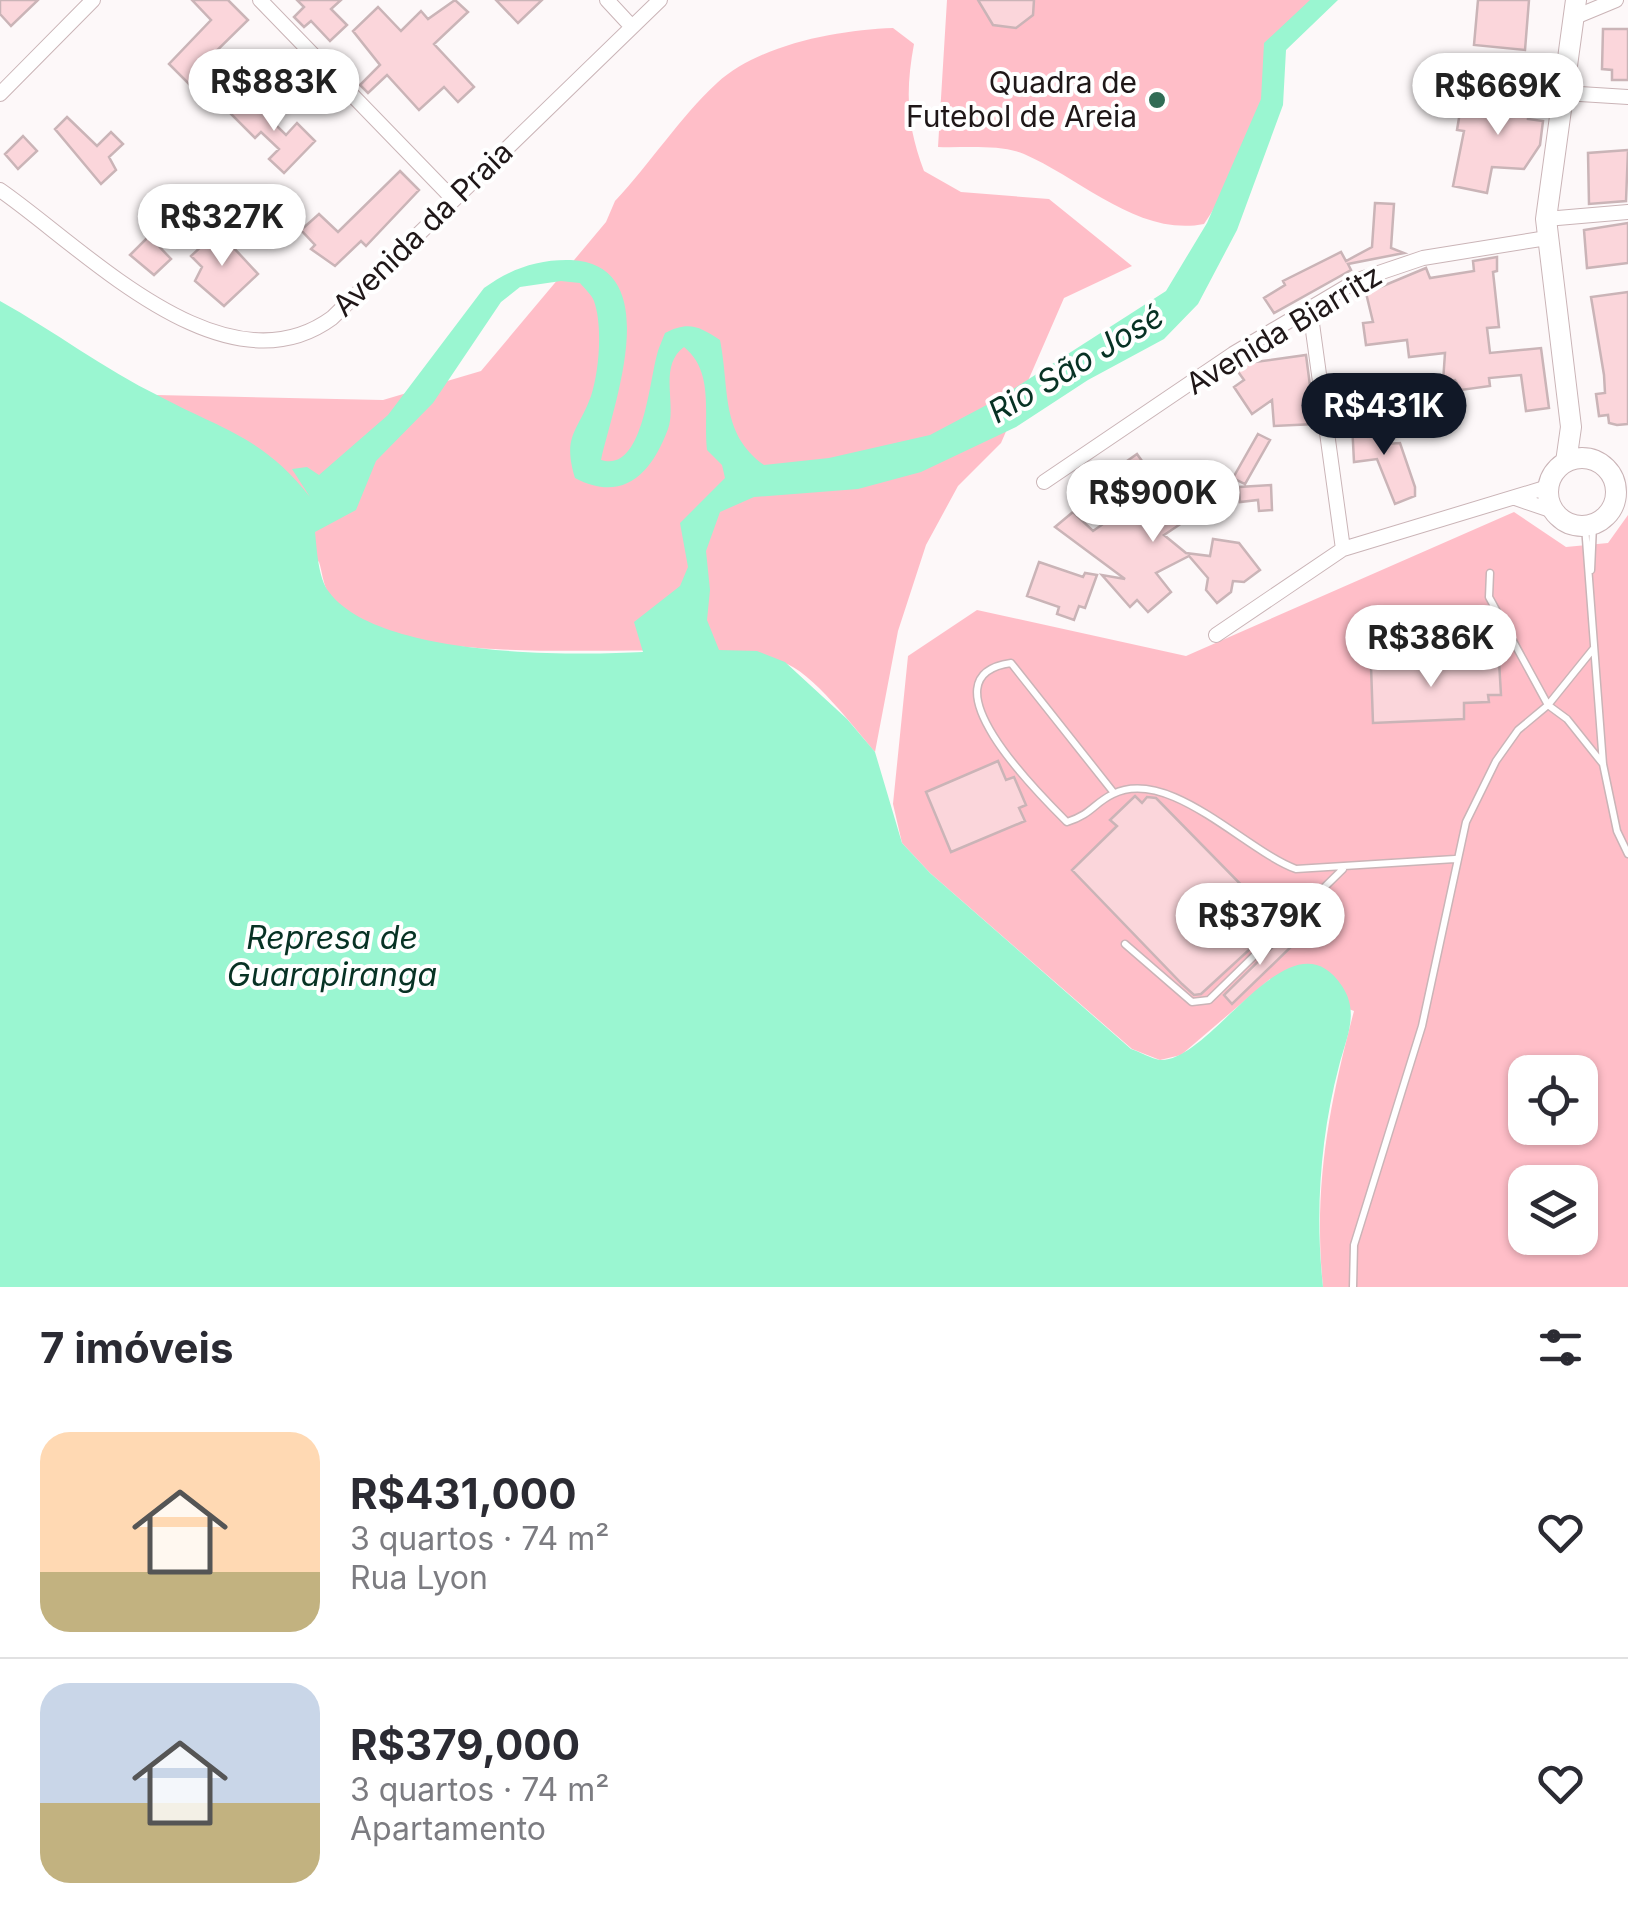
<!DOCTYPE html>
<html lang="pt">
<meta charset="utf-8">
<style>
:root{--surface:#fff;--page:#f7f7f7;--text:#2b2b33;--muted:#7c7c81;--line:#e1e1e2;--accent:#111827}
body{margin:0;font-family:Inter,sans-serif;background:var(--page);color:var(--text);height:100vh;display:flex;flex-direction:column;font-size:38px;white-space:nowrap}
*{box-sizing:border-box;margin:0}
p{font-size:32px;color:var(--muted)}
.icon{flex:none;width:55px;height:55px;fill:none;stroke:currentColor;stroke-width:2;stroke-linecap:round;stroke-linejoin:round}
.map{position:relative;height:1287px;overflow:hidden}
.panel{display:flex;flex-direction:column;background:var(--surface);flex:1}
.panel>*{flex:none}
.fabs{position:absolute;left:1508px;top:1055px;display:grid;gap:20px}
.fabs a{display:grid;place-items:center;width:90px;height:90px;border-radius:20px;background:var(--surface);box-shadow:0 2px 8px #0004;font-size:50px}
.price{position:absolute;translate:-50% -85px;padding:0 22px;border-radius:35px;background:#fff;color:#222;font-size:32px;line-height:65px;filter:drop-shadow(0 2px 5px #0008)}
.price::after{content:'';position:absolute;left:50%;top:60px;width:30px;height:22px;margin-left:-15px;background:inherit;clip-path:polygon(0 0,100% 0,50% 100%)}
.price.selected{background:var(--accent);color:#fff}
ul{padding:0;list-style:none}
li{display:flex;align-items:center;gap:30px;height:250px;padding:0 40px}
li+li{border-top:2px solid var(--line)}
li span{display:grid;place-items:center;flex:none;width:280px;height:200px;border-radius:30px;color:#555}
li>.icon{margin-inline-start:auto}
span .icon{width:120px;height:120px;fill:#fffc;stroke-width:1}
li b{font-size:42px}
h2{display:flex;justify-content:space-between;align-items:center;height:120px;padding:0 40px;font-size:42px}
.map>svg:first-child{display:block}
.green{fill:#ffbec8;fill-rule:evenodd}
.water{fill:#9af6d1;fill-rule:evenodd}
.building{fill:#fbd6db;stroke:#cab4b7;stroke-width:2.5}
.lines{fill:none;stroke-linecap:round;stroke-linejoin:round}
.lane-casing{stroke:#cab4b7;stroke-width:9}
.street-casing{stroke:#cab4b7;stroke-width:16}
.secondary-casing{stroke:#cab4b7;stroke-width:22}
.lane{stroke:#fff;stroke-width:6}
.street{stroke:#fff;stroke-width:14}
.secondary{stroke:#fff;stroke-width:20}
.poi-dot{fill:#316c55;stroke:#fff;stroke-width:4}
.labels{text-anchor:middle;stroke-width:8;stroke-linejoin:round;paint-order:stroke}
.poi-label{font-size:30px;fill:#1f1718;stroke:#fff;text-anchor:end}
.street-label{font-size:30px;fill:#1f1718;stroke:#fff}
.water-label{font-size:32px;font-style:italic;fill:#073224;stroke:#fff}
</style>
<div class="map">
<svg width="1628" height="1287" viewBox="0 0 1628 1287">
<rect width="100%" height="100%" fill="#fdf8f9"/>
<path class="green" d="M 947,0 L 1320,0 L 1270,46 C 1268,106 1238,174 1204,224 C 1139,237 1080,178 1024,154 C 1001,144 964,148 938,147 Z
M 893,28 L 914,44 C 905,92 907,126 924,171 L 961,192 L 1049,199 L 1132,266 L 1064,298 L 1001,443 L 958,486 L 926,545 L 898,631 L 875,752 C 854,728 812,671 782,662 C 679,629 395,688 328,592 C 323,584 322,571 319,562 L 156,395 L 383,400 L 481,371 L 606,222 L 615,201 C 650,164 680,117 717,83 C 760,44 838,30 893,28 Z
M 1514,512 L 1566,547 L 1608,543 L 1628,515 L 1628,1287 L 1323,1287 C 1313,1188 1329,1105 1354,1011 L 1270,979 L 1181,1055 L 1160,1060 L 1132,1049 L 930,873 L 902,843 L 893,804 L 908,656 L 977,610 L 1186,656 ZM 1525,1072 L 1580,1072 L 1580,1128 L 1525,1128 ZM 1525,1182 L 1580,1182 L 1580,1238 L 1525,1238 Z"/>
<path class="water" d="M 1310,0 L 1338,0 L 1286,50 L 1283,105 L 1237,230 L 1198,304 L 1164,339 L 1088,380 L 1016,427 L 921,472 L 858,489 L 754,497 L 720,512 L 706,551 L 710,590 L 707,620 L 719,650 L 757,651 L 785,662 L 847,719 L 875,752 L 902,843 L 930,873 L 1131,1049 C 1140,1052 1152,1059 1160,1060 C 1212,1063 1290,907 1342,986 C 1360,1013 1346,1038 1339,1066 C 1320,1138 1315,1214 1323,1287 L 0,1287 L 0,301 C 54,331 104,369 159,396 C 223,430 263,437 310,497 L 292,469 L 307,467 L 319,475 L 388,415 L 484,288 C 510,269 538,259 571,260 C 667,265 613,406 601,460 C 645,474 649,375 659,348 L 665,333 C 688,321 699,326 720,340 C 730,391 720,433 764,465 L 829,458 L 930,435 L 996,400 L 1166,291 L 1207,223 L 1261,99 L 1264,43 ZM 561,281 L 580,283 C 584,288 592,295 594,301 C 603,326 599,372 591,396 C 578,432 562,435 575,478 C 622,503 651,475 668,429 C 677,404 658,366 684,347 C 715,372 703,415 707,450 L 722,465 L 725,478 L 680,523 L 688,567 L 680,586 L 634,622 L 643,652 C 568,656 377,657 329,592 C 318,578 317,550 315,532 L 356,510 L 376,461 L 433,403 L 501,302 L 520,287 Z"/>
<path class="building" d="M 0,0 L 38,0 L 11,26 L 0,14 Z
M 192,0 L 228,0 L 248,20 L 201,66 L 208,73 L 193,88 L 169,64 L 211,20 Z
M 297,0 L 341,0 L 331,9 L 347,25 L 330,41 L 311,21 L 304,27 L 294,17 L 304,7 Z
M 455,0 L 468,12 L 434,44 L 474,87 L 458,102 L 444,87 L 419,110 L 387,75 L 368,93 L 360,85 L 380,65 L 353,31 L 378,7 L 401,31 L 421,11 L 428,19 Z
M 496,0 L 542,0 L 518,23 Z
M 978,0 L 1034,0 L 1033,15 L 1016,28 L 993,25 Z
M 1478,0 L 1529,0 L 1525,50 L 1474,45 Z
M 1603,29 L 1628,29 L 1628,80 L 1612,80 L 1612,70 L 1602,69 Z
M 1499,80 L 1533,84 L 1528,119 L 1543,121 L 1540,145 L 1524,169 L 1492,167 L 1487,193 L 1453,186 L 1464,131 L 1457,130 L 1460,112 L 1493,118 Z
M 246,96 L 286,135 L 297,123 L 315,141 L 284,173 L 269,159 L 279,149 L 261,132 L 255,138 L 230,113 Z
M 67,117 L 97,146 L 111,132 L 123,144 L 109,157 L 116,170 L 101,184 L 55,129 Z
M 23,136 L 37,151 L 18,169 L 5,154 Z
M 1628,150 L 1626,201 L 1589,204 L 1588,153 Z
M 400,171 L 419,190 L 366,246 L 361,241 L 335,266 L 311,249 L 315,245 L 301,230 L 319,214 L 338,232 Z
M 256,188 L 290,223 L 277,236 L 272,231 L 265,246 L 218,224 Z
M 1375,203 L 1394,204 L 1391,248 L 1404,253 L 1348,264 L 1351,270 L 1274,313 L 1264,298 L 1285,285 L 1283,281 L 1341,252 L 1346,261 L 1372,247 Z
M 1628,223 L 1628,263 L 1587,268 L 1584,230 Z
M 218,231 L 258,274 L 224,306 L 195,281 L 202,267 L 191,256 Z
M 149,236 L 171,259 L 154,275 L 130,255 Z
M 1497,257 L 1497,271 L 1493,272 L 1499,327 L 1487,328 L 1490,353 L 1541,348 L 1549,408 L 1526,411 L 1521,375 L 1489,378 L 1490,386 L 1461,390 L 1455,380 L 1443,382 L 1445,353 L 1409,357 L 1407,340 L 1366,345 L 1363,323 L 1373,322 L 1366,293 L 1426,268 L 1430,278 L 1474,271 L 1473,261 Z
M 1628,292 L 1628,424 L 1617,425 L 1609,423 L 1608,415 L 1599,416 L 1596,394 L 1605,393 L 1604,375 L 1591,297 Z
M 1306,355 L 1315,424 L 1274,426 L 1272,400 L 1252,414 L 1234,387 L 1244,380 L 1234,366 L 1245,359 L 1248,363 Z
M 1380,419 L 1384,444 L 1400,443 L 1415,487 L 1415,496 L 1395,504 L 1377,459 L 1354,462 L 1352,423 Z
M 1258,434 L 1270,440 L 1245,484 L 1233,478 Z
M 1137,454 L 1185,521 L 1164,535 L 1186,553 L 1210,556 L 1213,539 L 1239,543 L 1260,570 L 1244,582 L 1233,581 L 1231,592 L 1217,603 L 1206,590 L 1208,578 L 1189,556 L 1156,573 L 1171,592 L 1148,612 L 1137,600 L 1130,607 L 1102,575 L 1125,579 L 1055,527 L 1073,512 L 1093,531 L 1139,499 L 1117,468 Z
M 1271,485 L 1272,510 L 1259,511 L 1258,500 L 1240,502 L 1239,487 Z
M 1039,562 L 1083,577 L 1085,573 L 1097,575 L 1085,608 L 1079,606 L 1074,620 L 1057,614 L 1059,607 L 1027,596 Z
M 1499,661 L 1501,695 L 1488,695 L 1489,702 L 1464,703 L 1464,719 L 1373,723 L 1371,666 Z
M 998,761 L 1006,780 L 1014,777 L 1026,805 L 1019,808 L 1025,821 L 951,852 L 926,792 Z
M 1135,796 L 1142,803 L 1147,797 L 1156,798 L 1261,905 L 1245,920 L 1262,938 L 1201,994 L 1194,995 L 1182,984 L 1072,870 L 1117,826 L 1110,820 Z
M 1287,933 L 1296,942 L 1232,1004 L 1224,995 Z"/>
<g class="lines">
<g class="lane-casing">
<path id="lane" d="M 1585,526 L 1603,764 L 1617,831 L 1628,854
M 1591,570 L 1593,525
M 1490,573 L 1489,597 L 1548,705 L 1594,648
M 1114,793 L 1011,663 C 918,676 1043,798 1067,822 C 1092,814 1094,803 1113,794 C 1169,766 1246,851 1296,869 L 1455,859
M 1125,944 L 1192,1002 L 1209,1000 L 1343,869
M 1353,1287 L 1354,1245 L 1422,1026 L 1466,822 L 1496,761 L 1518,730 L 1548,705 L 1567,719 L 1603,764"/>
</g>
<g class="street-casing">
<path id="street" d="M 260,0 L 453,199
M 607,0 L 632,27
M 1575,17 L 1616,0
M 1564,93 L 1628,97
M 0,94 L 93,0
M 0,190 C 84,248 224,397 332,318 L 660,0
M 1546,219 L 1628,212
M 1310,309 L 1343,549
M 1044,482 L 1233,354 L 1358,280 L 1423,258 L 1547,238
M 1515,498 L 1553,511
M 1216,635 L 1343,549 L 1548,487"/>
</g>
<g class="secondary-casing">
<path id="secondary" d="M1548 492a34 34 0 1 1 68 0a34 34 0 1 1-68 0Z
M 1566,462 L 1571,427 L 1546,219 L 1576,0"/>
</g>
<use href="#lane" class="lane"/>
<use href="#street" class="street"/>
<use href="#secondary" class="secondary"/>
</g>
<circle class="poi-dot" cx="1157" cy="100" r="10"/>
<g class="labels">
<g class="poi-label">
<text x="1137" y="93">Quadra de<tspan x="1137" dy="34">Futebol de Areia</tspan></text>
</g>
<g class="street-label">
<text transform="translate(423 229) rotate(-44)" y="10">Avenida da Praia</text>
<text transform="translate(1284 330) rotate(-31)" y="10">Avenida Biarritz</text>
</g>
<g class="water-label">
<text transform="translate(1076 364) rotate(-31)" y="11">Rio São José</text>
<text x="332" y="949">Represa de<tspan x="332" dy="37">Guarapiranga</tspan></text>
</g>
</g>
</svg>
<div class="fabs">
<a><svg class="icon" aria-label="locate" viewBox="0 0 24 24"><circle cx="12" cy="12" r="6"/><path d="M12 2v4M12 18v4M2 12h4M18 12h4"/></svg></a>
<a><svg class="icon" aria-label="layers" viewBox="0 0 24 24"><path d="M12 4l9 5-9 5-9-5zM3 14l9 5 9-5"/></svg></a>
</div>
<b class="price" style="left:274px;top:134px">R$883K</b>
<b class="price" style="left:1498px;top:138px">R$669K</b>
<b class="price" style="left:222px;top:269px">R$327K</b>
<b class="price selected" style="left:1384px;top:458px">R$431K</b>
<b class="price" style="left:1153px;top:545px">R$900K</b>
<b class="price" style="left:1431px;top:690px">R$386K</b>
<b class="price" style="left:1260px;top:968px">R$379K</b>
</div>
<section class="panel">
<h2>7 imóveis<svg class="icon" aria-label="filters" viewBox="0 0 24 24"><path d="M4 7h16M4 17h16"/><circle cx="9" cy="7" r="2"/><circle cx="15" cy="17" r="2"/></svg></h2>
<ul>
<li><span style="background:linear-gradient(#ffd9b3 70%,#c2b280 0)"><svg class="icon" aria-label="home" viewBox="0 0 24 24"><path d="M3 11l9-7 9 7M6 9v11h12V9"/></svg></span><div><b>R$431,000</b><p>3 quartos · 74 m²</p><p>Rua Lyon</p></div><svg class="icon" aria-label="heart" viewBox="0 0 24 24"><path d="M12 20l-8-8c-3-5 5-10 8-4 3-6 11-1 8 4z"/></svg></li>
<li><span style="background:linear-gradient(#c9d6e8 60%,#c2b280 0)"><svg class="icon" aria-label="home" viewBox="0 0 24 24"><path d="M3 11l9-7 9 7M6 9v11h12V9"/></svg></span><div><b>R$379,000</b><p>3 quartos · 74 m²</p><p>Apartamento</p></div><svg class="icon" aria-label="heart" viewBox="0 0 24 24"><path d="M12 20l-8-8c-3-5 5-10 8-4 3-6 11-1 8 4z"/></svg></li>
</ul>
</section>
